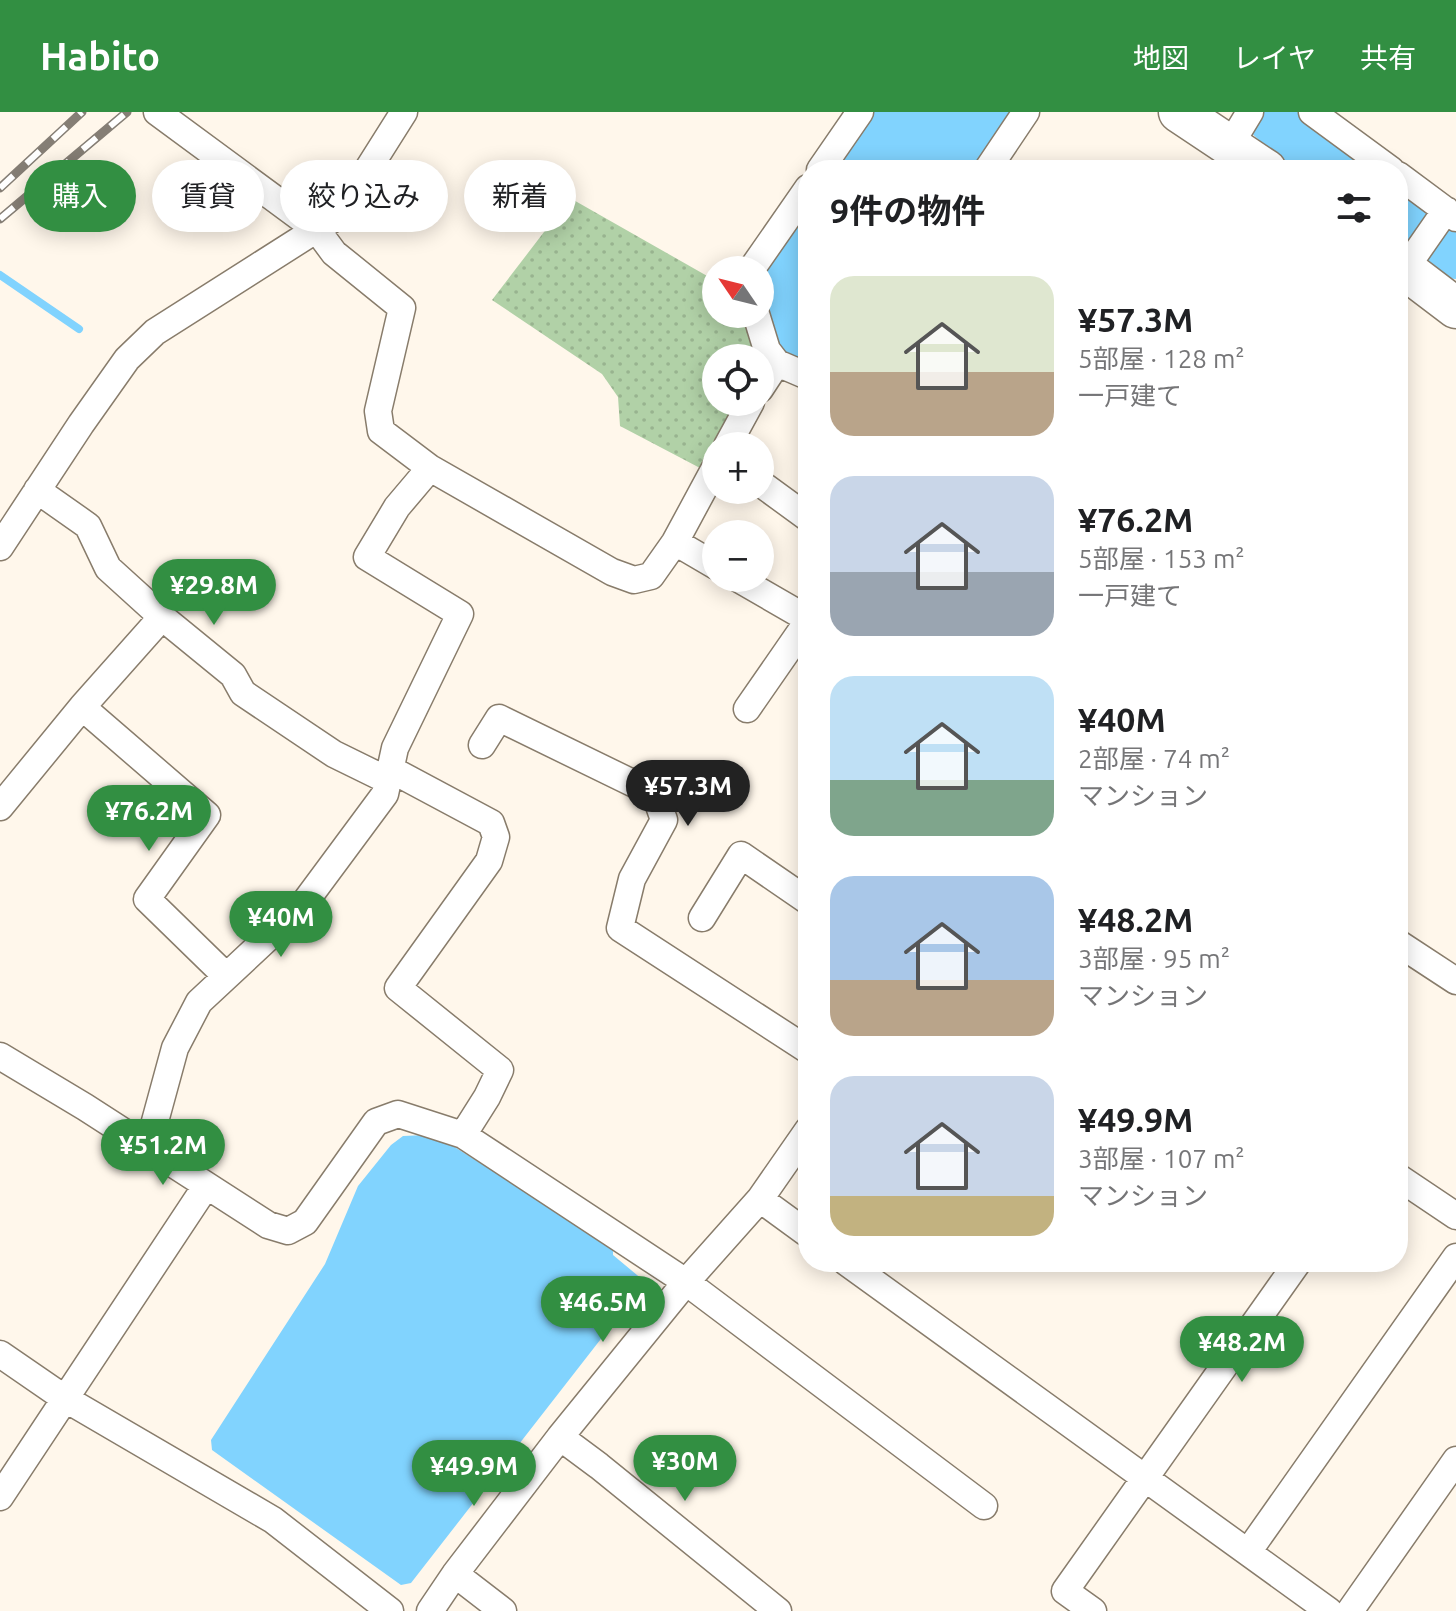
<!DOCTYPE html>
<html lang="ja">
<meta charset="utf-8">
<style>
:root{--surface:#fff;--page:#f6f6f6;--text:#202124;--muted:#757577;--accent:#328f42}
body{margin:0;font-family:Ubuntu,"Noto Sans JP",sans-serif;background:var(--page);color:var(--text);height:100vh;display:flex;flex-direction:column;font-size:30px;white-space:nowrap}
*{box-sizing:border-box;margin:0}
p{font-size:26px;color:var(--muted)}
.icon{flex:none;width:44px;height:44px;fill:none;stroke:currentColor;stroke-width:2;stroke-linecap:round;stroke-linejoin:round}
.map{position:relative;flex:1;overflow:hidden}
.drawer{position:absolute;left:798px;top:48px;width:610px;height:1112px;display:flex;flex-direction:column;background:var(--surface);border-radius:32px;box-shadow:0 4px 20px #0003}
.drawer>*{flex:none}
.guide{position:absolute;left:24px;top:48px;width:654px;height:72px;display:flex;gap:16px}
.needle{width:52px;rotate:305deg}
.tools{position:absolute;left:702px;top:144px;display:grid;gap:16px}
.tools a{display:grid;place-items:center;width:72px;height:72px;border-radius:50%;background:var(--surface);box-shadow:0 4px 20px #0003;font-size:40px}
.price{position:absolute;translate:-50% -68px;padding:0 18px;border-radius:28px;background:var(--accent);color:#fff;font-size:26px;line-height:52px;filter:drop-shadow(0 2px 4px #0008)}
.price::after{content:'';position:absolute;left:50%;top:48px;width:24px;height:18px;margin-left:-12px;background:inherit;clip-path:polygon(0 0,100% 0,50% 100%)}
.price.selected{background:#222;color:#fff}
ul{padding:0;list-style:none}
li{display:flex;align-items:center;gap:24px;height:200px;padding:0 32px}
li span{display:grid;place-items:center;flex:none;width:224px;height:160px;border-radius:24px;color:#555}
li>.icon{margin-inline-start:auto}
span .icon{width:96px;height:96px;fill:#fffc;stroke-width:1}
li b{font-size:34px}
h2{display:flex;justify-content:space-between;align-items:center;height:96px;padding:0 32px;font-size:34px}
.pill{padding:0 28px;border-radius:36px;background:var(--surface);box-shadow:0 4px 20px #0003;font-size:28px;line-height:72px}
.pill.selected{background:var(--accent);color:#fff}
header{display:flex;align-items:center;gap:48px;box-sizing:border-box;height:112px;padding:0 40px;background:var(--accent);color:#fff}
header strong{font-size:38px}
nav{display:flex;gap:44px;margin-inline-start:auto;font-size:28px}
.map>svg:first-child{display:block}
.park{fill:url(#park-dots)}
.water{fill:#81d3fe}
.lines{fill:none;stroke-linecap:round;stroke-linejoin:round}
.stream{stroke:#81d3fe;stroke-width:8}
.river{stroke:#81d3fe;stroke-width:48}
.minor-casing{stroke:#887c6b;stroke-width:29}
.primary-casing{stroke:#887c6b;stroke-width:43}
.minor{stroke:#fff;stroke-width:26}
.primary{stroke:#fff;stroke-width:40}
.rail-casing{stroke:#857e75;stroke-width:9}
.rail{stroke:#fff;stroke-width:6;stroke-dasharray:18;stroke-linecap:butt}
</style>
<header>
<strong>Habito</strong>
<nav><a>地図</a><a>レイヤ</a><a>共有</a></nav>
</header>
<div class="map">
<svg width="1456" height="1499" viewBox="0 0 1456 1499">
<defs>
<pattern id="park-dots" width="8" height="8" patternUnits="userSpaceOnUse" patternTransform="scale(2)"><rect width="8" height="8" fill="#b1d1a7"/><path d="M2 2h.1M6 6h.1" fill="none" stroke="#98b38f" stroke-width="1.8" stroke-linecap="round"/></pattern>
</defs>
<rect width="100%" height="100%" fill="#fff7eb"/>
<path class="park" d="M 570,86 L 716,169 L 716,202 L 742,202 L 755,246 L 716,246 L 716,290 L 739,290 L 700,356 L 620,314 L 618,285 L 602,262 L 492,188 Z"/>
<path class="water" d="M 867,0 L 1017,0 L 977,58 L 828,58 Z
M 808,87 L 808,252 L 781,239 L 760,186 L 760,164 Z
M 426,1023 L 445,1029 L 613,1134 L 613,1143 L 643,1168 L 639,1178 L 411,1471 L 401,1473 L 212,1338 L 211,1328 L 325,1152 L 358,1074 L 391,1033 L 403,1024 Z"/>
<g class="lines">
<path class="stream" d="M 0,163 L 79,217"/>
<path class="river" d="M 1264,0 L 1279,14 L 1339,58
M 1398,100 L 1456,143"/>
<g class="minor-casing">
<path id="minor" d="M 157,0 L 317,118 L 334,141 L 402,196 L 378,299 L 381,319 L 430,356 L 612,460 L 634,468 L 651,464 L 675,430 L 716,354
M 1312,0 L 1391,58
M 1230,33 L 1250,0
M 820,58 L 860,0
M 987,58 L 1026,0
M 1398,63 L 1456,106
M 1405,157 L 1446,98
M 751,158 L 808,76
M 756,202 L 767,238 L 777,251
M 760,277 L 777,251 L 805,263 L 808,262
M 727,334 L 751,290
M 760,371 L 808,406
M 37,378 L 88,414 L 108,456 L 162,505 L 233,563 L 243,581 L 334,642 L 387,668
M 675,430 L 716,454
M 0,435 L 81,312 L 127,247 L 155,220 L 339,103 L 404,0
M 737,466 L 808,507
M 82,595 L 207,703 L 147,787 L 226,864
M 747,597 L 808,509
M 482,633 L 499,606 L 655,682 L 664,708 L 632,767 L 620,816 L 808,938
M 390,657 L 491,711 L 496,725 L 489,749 L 398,876 L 500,958 L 487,985 L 463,1023
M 0,695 L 82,595 L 162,505
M 702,806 L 741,743 L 808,789
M 1398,831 L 1456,869
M 0,944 L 85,995 L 268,1113 L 288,1119 L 305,1110 L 376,1010 L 398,1002 L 463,1023 L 686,1170 L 984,1394
M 148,1035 L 175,936 L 199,890 L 302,794 L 385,682 L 395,636 L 460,502 L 367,445 L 397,395 L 430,356
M 1398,1065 L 1456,1104
M 760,1087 L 808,1122
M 846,1150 L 1329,1499
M 0,1242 L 64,1286 L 273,1408 L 390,1499
M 560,1325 L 599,1354 L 778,1499
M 0,1385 L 206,1074
M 1248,1440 L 1456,1145
M 455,1462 L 503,1499
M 430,1499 L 455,1462 L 560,1325 L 686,1170 L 760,1087 L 808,1018
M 1093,1499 L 1065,1479 L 1298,1150
M 1350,1499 L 1456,1348"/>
</g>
<g class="primary-casing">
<path id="primary" d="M 1179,0 L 1266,58
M 1398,152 L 1456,196"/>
</g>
<use href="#minor" class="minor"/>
<use href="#primary" class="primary"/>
<g class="rail-casing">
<path id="rail" d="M 0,76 L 82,0
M 0,107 L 127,0"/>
</g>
<use href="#rail" class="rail"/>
</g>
</svg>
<div class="tools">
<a><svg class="needle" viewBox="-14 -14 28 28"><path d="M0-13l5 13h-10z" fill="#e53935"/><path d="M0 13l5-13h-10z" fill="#757577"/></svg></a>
<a><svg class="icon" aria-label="locate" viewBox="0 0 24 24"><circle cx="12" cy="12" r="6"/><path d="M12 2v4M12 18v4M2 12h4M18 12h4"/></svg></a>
<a>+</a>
<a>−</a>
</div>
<b class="price" style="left:214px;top:515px">¥29.8M</b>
<b class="price selected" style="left:688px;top:716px">¥57.3M</b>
<b class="price" style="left:149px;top:741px">¥76.2M</b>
<b class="price" style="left:281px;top:847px">¥40M</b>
<b class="price" style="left:163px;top:1075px">¥51.2M</b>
<b class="price" style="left:603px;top:1232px">¥46.5M</b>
<b class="price" style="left:1242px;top:1272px">¥48.2M</b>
<b class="price" style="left:685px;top:1391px">¥30M</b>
<b class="price" style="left:474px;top:1396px">¥49.9M</b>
<div class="guide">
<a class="pill selected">購入</a>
<a class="pill">賃貸</a>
<a class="pill">絞り込み</a>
<a class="pill">新着</a>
</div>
<section class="drawer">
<h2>9件の物件<svg class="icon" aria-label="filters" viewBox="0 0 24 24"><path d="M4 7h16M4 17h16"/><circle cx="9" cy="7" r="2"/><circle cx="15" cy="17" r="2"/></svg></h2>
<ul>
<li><span style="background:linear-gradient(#dfe7d0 60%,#b9a48a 0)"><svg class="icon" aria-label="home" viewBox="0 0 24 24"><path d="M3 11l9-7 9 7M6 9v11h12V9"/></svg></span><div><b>¥57.3M</b><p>5部屋 · 128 m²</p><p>一戸建て</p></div></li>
<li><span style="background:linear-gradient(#c9d6e8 60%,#9aa5b1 0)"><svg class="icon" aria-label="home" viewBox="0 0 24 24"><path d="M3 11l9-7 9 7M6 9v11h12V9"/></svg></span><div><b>¥76.2M</b><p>5部屋 · 153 m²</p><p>一戸建て</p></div></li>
<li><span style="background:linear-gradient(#bfe0f5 65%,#7fa58c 0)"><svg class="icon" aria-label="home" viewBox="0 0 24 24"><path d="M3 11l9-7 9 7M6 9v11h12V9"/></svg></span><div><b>¥40M</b><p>2部屋 · 74 m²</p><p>マンション</p></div></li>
<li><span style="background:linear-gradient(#a9c7e8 65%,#b9a48a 0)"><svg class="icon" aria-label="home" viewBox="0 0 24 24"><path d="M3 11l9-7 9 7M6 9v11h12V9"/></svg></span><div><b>¥48.2M</b><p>3部屋 · 95 m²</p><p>マンション</p></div></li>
<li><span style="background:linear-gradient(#c9d6e8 75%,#c2b280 0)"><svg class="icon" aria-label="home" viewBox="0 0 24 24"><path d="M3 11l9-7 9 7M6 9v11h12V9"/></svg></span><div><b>¥49.9M</b><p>3部屋 · 107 m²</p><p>マンション</p></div></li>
</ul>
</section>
</div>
